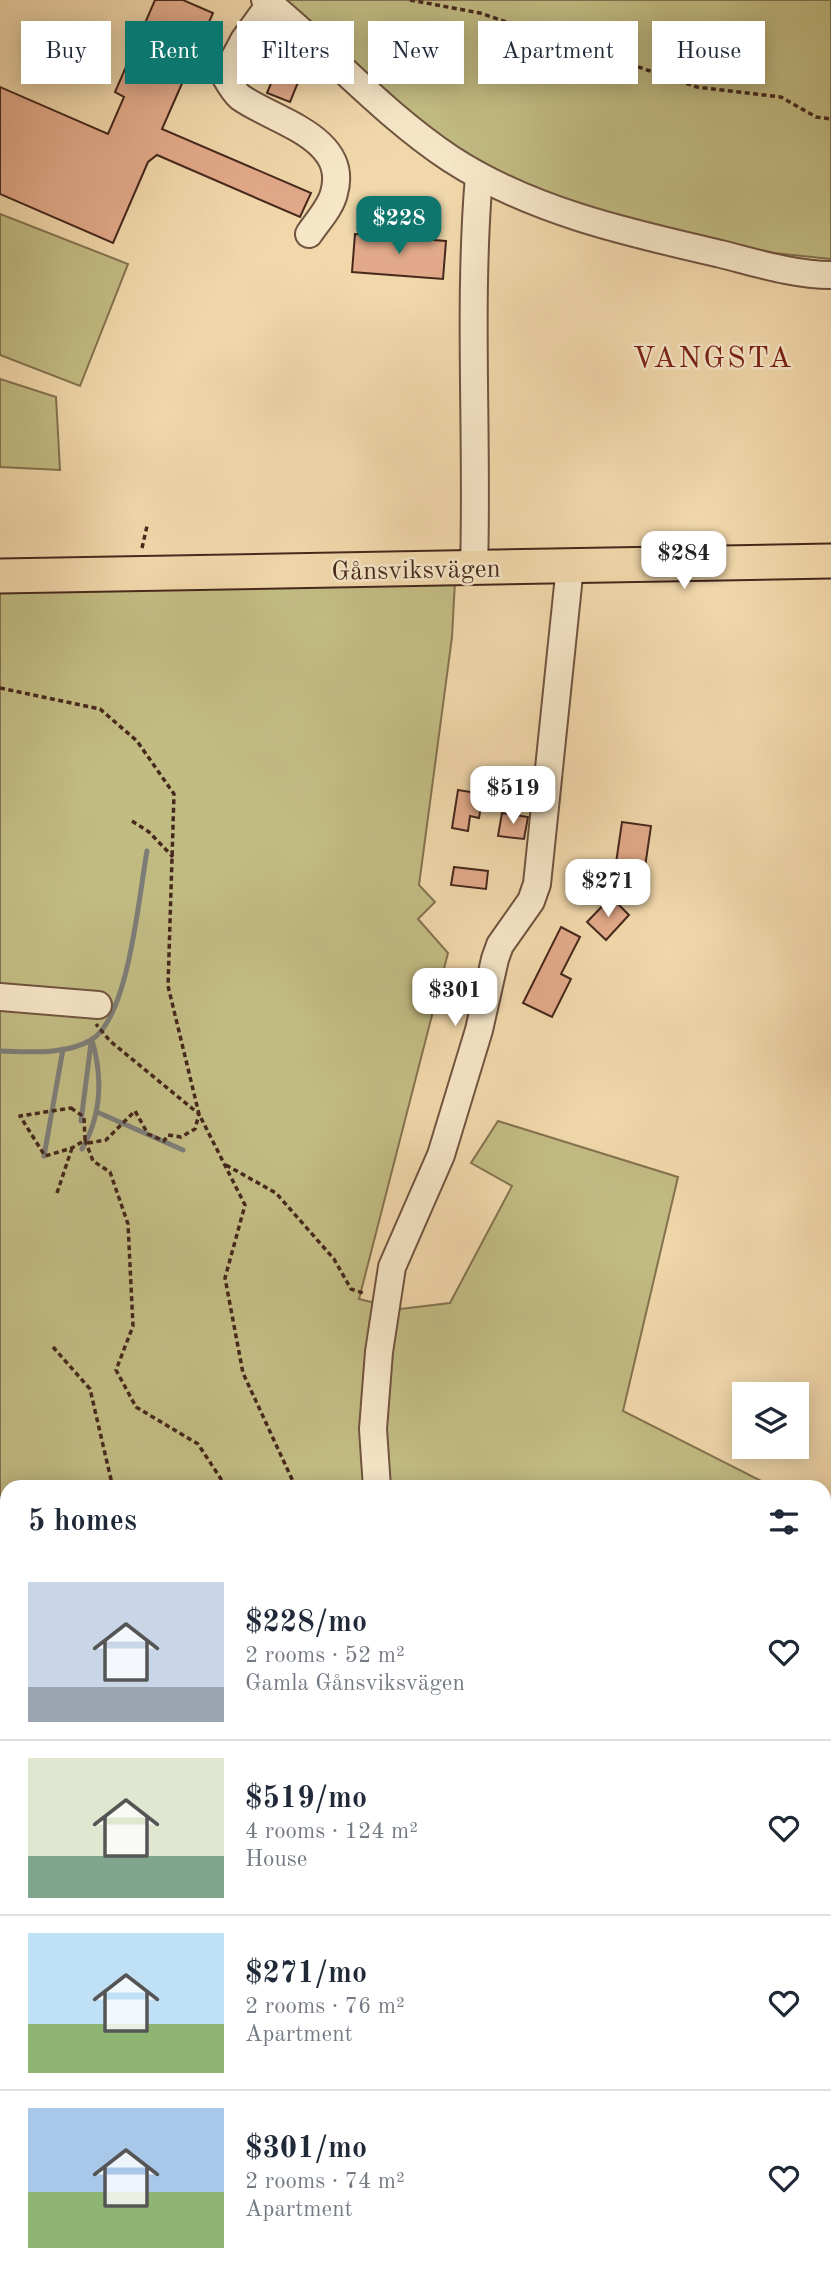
<!DOCTYPE html>
<meta charset="utf-8">
<style>
:root{--surface:#fff;--page:#f6f6f7;--text:#1f2937;--muted:#747a83;--line:#e0e1e3;--accent:#0f766e}
body{margin:0;font-family:"Old Standard TT",serif;background:var(--page);color:var(--text);height:100vh;display:flex;flex-direction:column;font-size:26px;white-space:nowrap}
*{box-sizing:border-box;margin:0}
p{font-size:23px;color:var(--muted)}
.icon{flex:none;width:38px;height:38px;fill:none;stroke:currentColor;stroke-width:2;stroke-linecap:round;stroke-linejoin:round}
.map{position:relative;flex:1;overflow:hidden}
.details{position:absolute;left:0px;top:1480px;width:831px;height:800px;display:flex;flex-direction:column;background:var(--surface);border-radius:21px 21px 0 0;box-shadow:0 4px 18px #0003}
.details>*{flex:none}
.top-card{position:absolute;left:21px;top:21px;width:789px;height:63px;display:flex;gap:14px}
.tools{position:absolute;left:732px;top:1382px;display:grid;gap:14px}
.tools a{display:grid;place-items:center;width:77px;height:77px;border-radius:0px;background:var(--surface);box-shadow:0 4px 18px #0003;font-size:35px}
.price{position:absolute;translate:-50% -60px;padding:0 16px;border-radius:14px;background:#fff;color:#222;font-size:23px;line-height:46px;filter:drop-shadow(0 2px 4px #0008)}
.price::after{content:'';position:absolute;left:50%;top:42px;width:21px;height:16px;margin-left:-10px;background:inherit;clip-path:polygon(0 0,100% 0,50% 100%)}
.price.active{background:var(--accent);color:#fff}
ul{padding:0;list-style:none}
li{display:flex;align-items:center;gap:21px;height:175px;padding:0 28px}
li+li{border-top:2px solid var(--line)}
li span{display:grid;place-items:center;flex:none;width:196px;height:140px;border-radius:0px;color:#555}
li>.icon{margin-inline-start:auto}
span .icon{width:84px;height:84px;fill:#fffc;stroke-width:1}
li b{font-size:30px}
h2{display:flex;justify-content:space-between;align-items:center;height:84px;padding:0 28px;font-size:30px}
.tag{padding:0 24px;border-radius:0px;background:var(--surface);box-shadow:0 4px 18px #0003;font-size:24px;line-height:63px}
.tag.active{background:var(--accent);color:#fff}
.map>svg:first-child{display:block}
.green{fill:#c2bc83;stroke:#847250;stroke-width:2}
.lines{fill:none;stroke-linecap:round;stroke-linejoin:round}
.stream{stroke:#7d7d78;stroke-width:5}
.building{fill:#e2aa8a;stroke:#46281c;stroke-width:2}
.minor-casing{stroke:#715440;stroke-width:30}
.major-casing{stroke:#46281c;stroke-width:37}
.path{stroke:#46281c;stroke-width:3.5;stroke-dasharray:5 3.5;stroke-linecap:butt}
.minor{stroke:#f6e6c8;stroke-width:26}
.major{stroke:#f1d8ab;stroke-width:33}
.labels{text-anchor:middle;stroke-width:5;stroke-linejoin:round;paint-order:stroke}
.street-label{font-size:26px;fill:#46281c;stroke:#f6e6c8}
.quarter-label{font-size:30px;letter-spacing:2px;fill:#7a1f14;stroke:#f6e6c8}
</style>
<div class="map">
<svg width="831" height="2279" viewBox="0 0 831 2279">
<rect width="100%" height="100%" fill="#f1d8ab"/>
<filter id="stains"><feTurbulence type="fractalNoise" baseFrequency=".00286" numOctaves="4"/><feColorMatrix values="0 0 0 0 .2 0 0 0 0 .09 0 0 0 0 .02 0 0 0 .5 -.17"/></filter>
<radialGradient id="worn" r=".72"><stop offset=".6" stop-color="#630" stop-opacity="0"/><stop offset="1" stop-color="#630" stop-opacity=".3"/></radialGradient>
<path class="green" d="M 279,0 L 831,0 L 831,259 L 745,250 L 582,209 L 495,171 L 433,133 Z
M 0,214 L 128,264 L 80,386 L 0,355 Z
M 0,379 L 56,397 L 60,470 L 0,467 Z
M 0,580 L 455,581 L 452,637 L 419,885 L 435,902 L 418,919 L 448,953 L 359,1299 L 400,1309 L 450,1303 L 512,1186 L 471,1163 L 498,1121 L 678,1177 L 623,1411 L 773,1487 L 7,1488 L 7,2273 L 824,2273 L 824,1513 L 831,1516 L 831,2279 L 0,2279 Z"/>
<g class="lines">
<path class="stream" d="M 0,1051 C 28,1052 66,1055 91,1040 C 129,1018 139,894 147,851
M 97,1112 L 183,1150
M 81,1121 L 91,1043
M 82,1149 C 102,1114 103,1078 92,1040
M 44,1156 L 63,1049"/>
</g>
<path class="building" d="M 155,0 L 183,0 L 213,13 L 162,129 L 311,193 L 300,217 L 157,155 L 148,162 L 113,243 L 0,194 L 0,87 L 108,134 L 124,97 L 115,92 Z
M 278,66 L 301,75 L 290,102 L 267,93 Z
M 355,234 L 446,241 L 443,279 L 352,272 Z
M 458,790 L 483,794 L 479,818 L 470,816 L 468,831 L 452,828 Z
M 502,813 L 528,817 L 524,839 L 498,836 Z
M 622,822 L 651,826 L 645,867 L 616,863 Z
M 454,867 L 488,871 L 486,889 L 451,885 Z
M 611,897 L 629,915 L 606,940 L 587,922 Z
M 561,927 L 580,937 L 561,974 L 571,979 L 552,1017 L 523,1003 Z"/>
<g class="lines">
<g class="minor-casing">
<path id="minor" d="M 265,0 C 328,51 383,114 451,159 C 531,211 629,233 721,254 C 757,263 794,275 831,275
M 270,4 L 244,40 L 225,76 C 229,83 234,92 240,97 C 273,121 350,137 334,193 C 331,207 317,222 309,234
M 474,568 C 478,437 468,306 479,176
M 0,997 L 98,1005
M 377,1488 L 373,1429 L 379,1352 L 392,1267 L 441,1155 L 479,1030 L 495,959 L 500,945 L 531,901 L 537,884 L 570,566
M 555,2279 L 556,2273"/>
</g>
<g class="major-casing">
<path id="major" d="M 0,576 L 831,561"/>
</g>
<path class="path" d="M 410,0 L 480,13 L 697,87 L 781,97 L 816,117 L 831,119
M 142,548 L 147,526
M 0,688 L 100,709 L 137,741 L 174,794 L 168,986 L 199,1114 L 245,1205 L 225,1278 L 243,1373 L 296,1488
M 132,821 L 149,832 L 173,857
M 71,1108 L 84,1117 L 85,1140 L 72,1148 L 45,1156 L 20,1116 Z
M 85,1140 L 93,1161 L 110,1172 L 128,1224 L 133,1326 L 116,1370 L 136,1407 L 198,1444 L 221,1479 L 219,1488
M 88,1143 L 106,1140 L 135,1111 L 148,1134 L 164,1141 L 168,1135 L 181,1137 L 195,1129 L 199,1114 L 110,1041 L 96,1024
M 226,1165 L 276,1193 L 334,1259 L 351,1289 L 366,1294
M 57,1193 L 72,1148
M 53,1347 L 90,1389 L 113,1488
M 0,1751 L 7,1749
M 0,1797 L 7,1796
M 0,1902 L 7,1905
M 0,1950 L 7,1955
M 824,2090 L 831,2091
M 164,2279 L 165,2273"/>
<use href="#minor" class="minor"/>
<use href="#major" class="major"/>
</g>
<g class="labels">
<g class="street-label">
<text transform="translate(416 569) rotate(-1)" y="9">Gånsviksvägen</text>
</g>
<g class="quarter-label">
<text x="713" y="367">VANGSTA</text>
</g>
</g>
<rect width="100%" height="100%" filter="url(#stains)"/>
<rect width="100%" height="100%" fill="url(#worn)"/>
</svg>
<div class="tools">
<a><svg class="icon" aria-label="layers" viewBox="0 0 24 24"><path d="M12 4l9 5-9 5-9-5zM3 14l9 5 9-5"/></svg></a>
</div>
<b class="price active" style="left:399px;top:256px">$228</b>
<b class="price" style="left:684px;top:591px">$284</b>
<b class="price" style="left:513px;top:826px">$519</b>
<b class="price" style="left:608px;top:919px">$271</b>
<b class="price" style="left:455px;top:1028px">$301</b>
<div class="top-card">
<a class="tag">Buy</a>
<a class="tag active">Rent</a>
<a class="tag">Filters</a>
<a class="tag">New</a>
<a class="tag">Apartment</a>
<a class="tag">House</a>
</div>
<section class="details">
<h2>5 homes<svg class="icon" aria-label="filters" viewBox="0 0 24 24"><path d="M4 7h16M4 17h16"/><circle cx="9" cy="7" r="2"/><circle cx="15" cy="17" r="2"/></svg></h2>
<ul>
<li><span style="background:linear-gradient(#c9d6e8 75%,#9aa5b1 0)"><svg class="icon" aria-label="home" viewBox="0 0 24 24"><path d="M3 11l9-7 9 7M6 9v11h12V9"/></svg></span><div><b>$228/mo</b><p>2 rooms · 52 m²</p><p>Gamla Gånsviksvägen</p></div><svg class="icon" aria-label="heart" viewBox="0 0 24 24"><path d="M12 20l-8-8c-3-5 5-10 8-4 3-6 11-1 8 4z"/></svg></li>
<li><span style="background:linear-gradient(#dfe7d0 70%,#7fa58c 0)"><svg class="icon" aria-label="home" viewBox="0 0 24 24"><path d="M3 11l9-7 9 7M6 9v11h12V9"/></svg></span><div><b>$519/mo</b><p>4 rooms · 124 m²</p><p>House</p></div><svg class="icon" aria-label="heart" viewBox="0 0 24 24"><path d="M12 20l-8-8c-3-5 5-10 8-4 3-6 11-1 8 4z"/></svg></li>
<li><span style="background:linear-gradient(#bfe0f5 65%,#8fb573 0)"><svg class="icon" aria-label="home" viewBox="0 0 24 24"><path d="M3 11l9-7 9 7M6 9v11h12V9"/></svg></span><div><b>$271/mo</b><p>2 rooms · 76 m²</p><p>Apartment</p></div><svg class="icon" aria-label="heart" viewBox="0 0 24 24"><path d="M12 20l-8-8c-3-5 5-10 8-4 3-6 11-1 8 4z"/></svg></li>
<li><span style="background:linear-gradient(#a9c7e8 60%,#8fb573 0)"><svg class="icon" aria-label="home" viewBox="0 0 24 24"><path d="M3 11l9-7 9 7M6 9v11h12V9"/></svg></span><div><b>$301/mo</b><p>2 rooms · 74 m²</p><p>Apartment</p></div><svg class="icon" aria-label="heart" viewBox="0 0 24 24"><path d="M12 20l-8-8c-3-5 5-10 8-4 3-6 11-1 8 4z"/></svg></li>
</ul>
</section>
</div>
